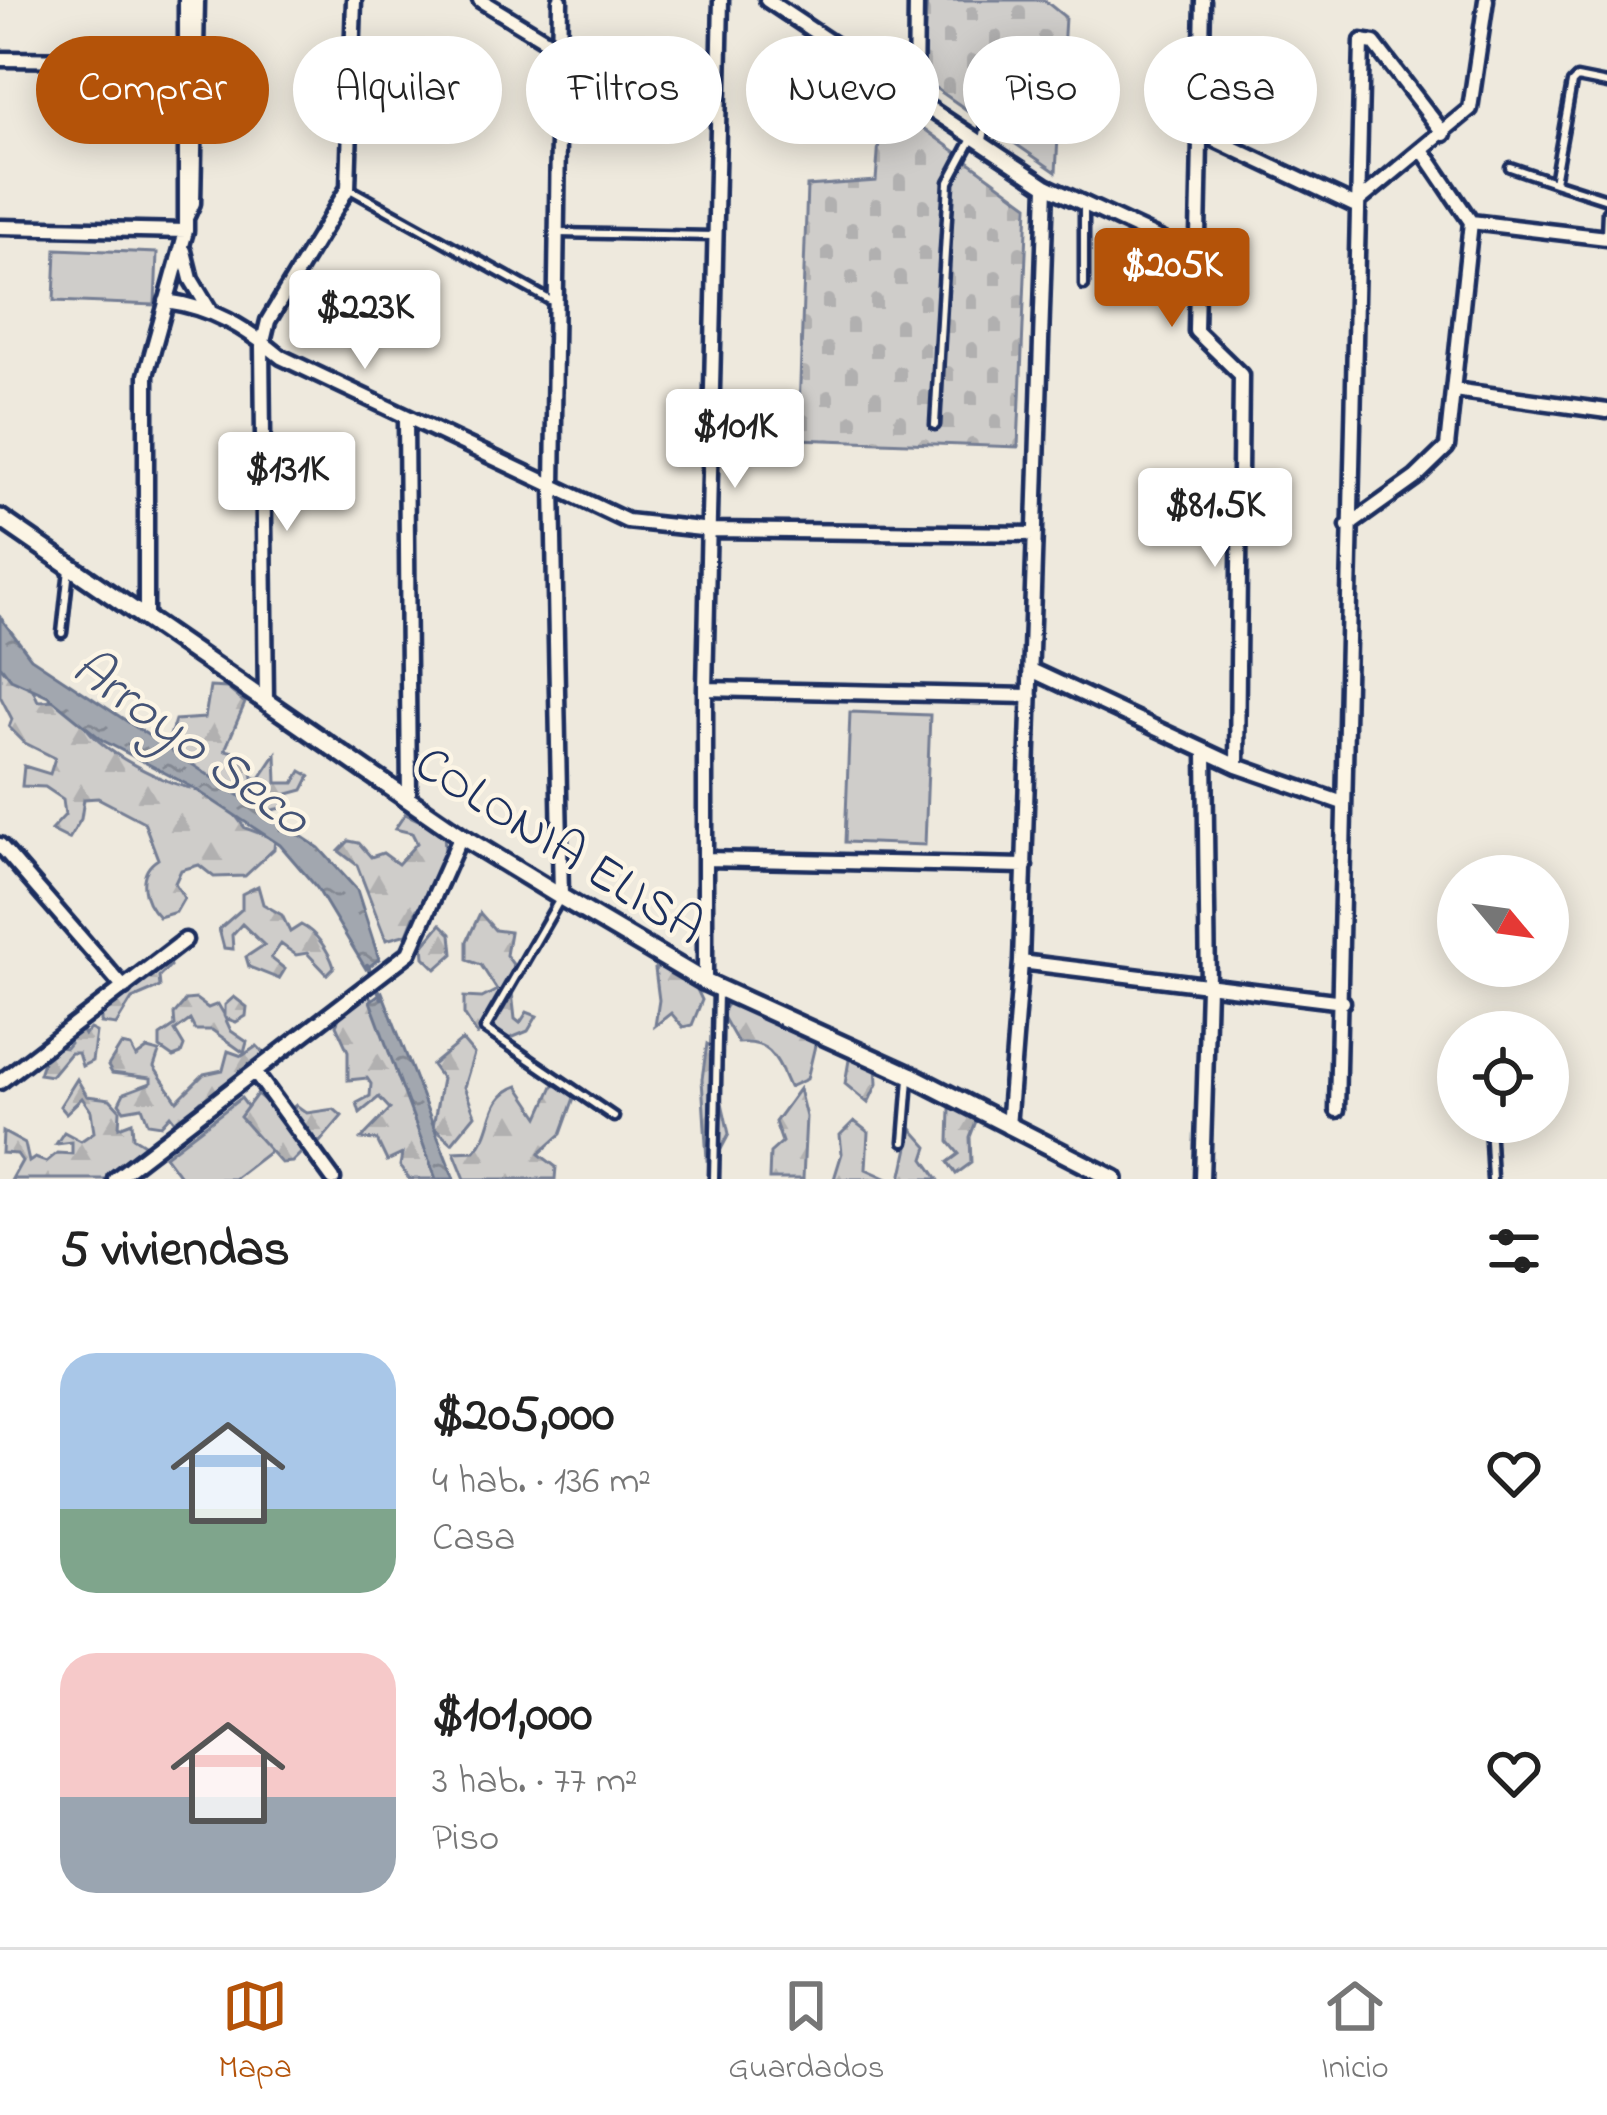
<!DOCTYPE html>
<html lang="es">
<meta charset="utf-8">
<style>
:root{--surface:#fff;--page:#f6f6f6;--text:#222;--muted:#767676;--line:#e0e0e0;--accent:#b45309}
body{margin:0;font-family:"Indie Flower",sans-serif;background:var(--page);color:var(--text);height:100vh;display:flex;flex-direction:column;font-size:45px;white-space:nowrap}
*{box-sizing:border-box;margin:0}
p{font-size:39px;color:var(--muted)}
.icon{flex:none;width:66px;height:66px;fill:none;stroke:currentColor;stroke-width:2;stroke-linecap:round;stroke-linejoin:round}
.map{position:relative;height:1179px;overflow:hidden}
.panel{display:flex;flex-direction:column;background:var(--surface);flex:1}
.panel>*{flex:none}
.top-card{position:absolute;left:36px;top:36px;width:1536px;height:108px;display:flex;gap:24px}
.needle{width:78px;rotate:119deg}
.controls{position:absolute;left:1437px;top:855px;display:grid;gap:24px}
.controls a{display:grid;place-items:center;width:132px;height:132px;border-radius:50%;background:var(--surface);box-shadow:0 6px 30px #0003;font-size:60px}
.price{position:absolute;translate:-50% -102px;padding:0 27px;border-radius:12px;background:#fff;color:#222;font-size:39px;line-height:78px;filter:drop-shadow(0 3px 6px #0008)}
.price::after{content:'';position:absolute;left:50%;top:72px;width:36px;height:27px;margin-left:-18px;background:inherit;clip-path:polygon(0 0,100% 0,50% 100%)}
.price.on{background:var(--accent);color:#fff}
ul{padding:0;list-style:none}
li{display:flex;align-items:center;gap:36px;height:300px;padding:0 60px}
li span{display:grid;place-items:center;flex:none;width:336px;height:240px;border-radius:36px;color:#555}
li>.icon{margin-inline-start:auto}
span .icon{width:144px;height:144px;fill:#fffc;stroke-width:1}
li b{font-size:51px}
h2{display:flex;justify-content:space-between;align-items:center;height:144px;padding:0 60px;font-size:51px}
.pill{padding:0 42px;border-radius:54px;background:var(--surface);box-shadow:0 6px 30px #0003;font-size:42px;line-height:108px}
.pill.on{background:var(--accent);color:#fff}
.dock{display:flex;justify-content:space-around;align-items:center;height:168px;border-top:3px solid var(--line);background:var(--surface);font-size:33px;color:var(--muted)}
.dock a{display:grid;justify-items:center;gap:6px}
.dock .on{color:var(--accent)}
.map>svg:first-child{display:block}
.green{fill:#cfcdca;stroke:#757e94;stroke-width:3}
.forest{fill:url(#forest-firs);stroke:#757e94;stroke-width:3}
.cemetery{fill:url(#cemetery-stones);stroke:#757e94;stroke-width:3}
.water{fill:url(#water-ripples);stroke:#6c778f;stroke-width:3}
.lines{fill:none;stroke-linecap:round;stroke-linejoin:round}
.stream{stroke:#6c778f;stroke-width:4.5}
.service-casing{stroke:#1b2f5e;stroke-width:15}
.minor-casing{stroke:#1b2f5e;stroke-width:21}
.tertiary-casing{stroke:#1b2f5e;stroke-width:24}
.service{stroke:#fcf5e5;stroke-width:6}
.minor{stroke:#fcf5e5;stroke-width:12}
.tertiary{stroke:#fcf5e5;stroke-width:15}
.labels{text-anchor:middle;stroke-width:9;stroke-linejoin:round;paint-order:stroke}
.street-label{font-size:51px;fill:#1b2f5e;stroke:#fcf5e5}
.water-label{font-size:54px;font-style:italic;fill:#445376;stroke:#fcf5e5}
</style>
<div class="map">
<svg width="1607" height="1179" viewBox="0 0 1607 1179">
<defs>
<pattern id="forest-firs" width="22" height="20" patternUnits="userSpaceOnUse" patternTransform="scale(3)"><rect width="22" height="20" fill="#cfcdca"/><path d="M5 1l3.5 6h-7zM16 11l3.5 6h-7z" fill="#b1b0b0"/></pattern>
<pattern id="cemetery-stones" width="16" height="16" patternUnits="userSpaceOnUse" patternTransform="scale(3)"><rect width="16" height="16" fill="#cfcdca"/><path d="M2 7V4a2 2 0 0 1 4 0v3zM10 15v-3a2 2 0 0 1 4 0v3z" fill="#b1b0b0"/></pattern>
<pattern id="water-ripples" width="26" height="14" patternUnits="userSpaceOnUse" patternTransform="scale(3)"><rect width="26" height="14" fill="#a2a7af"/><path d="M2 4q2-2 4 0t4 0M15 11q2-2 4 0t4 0" fill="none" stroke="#838892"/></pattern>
</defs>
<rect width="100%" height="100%" fill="#eee9dd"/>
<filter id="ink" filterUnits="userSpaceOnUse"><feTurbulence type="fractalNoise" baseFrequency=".00833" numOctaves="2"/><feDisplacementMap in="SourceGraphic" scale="24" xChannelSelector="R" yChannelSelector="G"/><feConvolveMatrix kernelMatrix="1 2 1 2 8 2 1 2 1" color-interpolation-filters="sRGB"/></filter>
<g filter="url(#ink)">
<path class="green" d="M 56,249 L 157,253 L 155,305 L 54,301 Z
M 850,712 L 930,715 L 925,845 L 845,842 Z
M 241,1098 L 277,1146 L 234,1179 L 182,1179 L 165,1156 Z"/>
<path class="forest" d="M 0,659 L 29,681 L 38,701 L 59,700 L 81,717 C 87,746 175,791 201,789 L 232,811 L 245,828 L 275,839 L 274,849 L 245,876 L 214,877 L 199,865 L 181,870 L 175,883 L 184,898 L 176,912 L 159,917 C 142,900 136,873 158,859 L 144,822 L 98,798 L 84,799 L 81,819 L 69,839 L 51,830 L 65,815 L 63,799 L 45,787 L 22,786 L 24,766 L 50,774 L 55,758 L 25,743 L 9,727 L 12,719 L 0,696 Z
M 210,687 L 227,688 L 245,703 L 225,750 L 250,755 L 253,778 L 260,778 L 276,754 L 277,783 L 294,783 L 301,771 L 310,776 L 303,790 L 288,794 L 283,808 L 262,812 L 158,746 L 168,742 L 175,720 L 205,718 Z
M 405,814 L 444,832 L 445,852 L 426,904 L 417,909 L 407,934 L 386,940 L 357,865 L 339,851 L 349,841 L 359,843 L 371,857 L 383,853 L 398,864 L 417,843 L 412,833 L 395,829 Z
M 258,886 L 263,904 L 282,915 L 290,932 L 301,925 C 316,932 329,951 334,967 L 327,974 L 307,953 L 296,955 L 281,944 L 271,958 L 285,969 L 279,979 L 249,967 L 246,957 L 264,945 L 242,924 L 232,935 L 233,949 L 224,948 L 219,929 L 242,909 L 242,894 Z
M 480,913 L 495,930 L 510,932 L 506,955 L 518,971 L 511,983 L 515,1019 L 520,1023 L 527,1012 L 537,1016 L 528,1031 L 506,1040 L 487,1027 L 477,1035 L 464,1014 L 464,997 L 482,998 L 497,990 L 481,965 L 467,960 L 467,941 Z
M 441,924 L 451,934 L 453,954 L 436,969 L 424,957 L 423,946 Z
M 167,960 L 170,966 L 159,977 L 160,987 L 132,999 L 116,1025 L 101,1023 L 101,1012 Z
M 662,965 L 694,983 L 702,1000 L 692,1025 L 683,1027 L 671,1013 L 655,1026 L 659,1000 L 655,969 Z
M 368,995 L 375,1002 L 399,1080 L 447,1179 L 409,1179 L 400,1166 L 402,1154 L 387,1161 L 377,1140 L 361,1139 L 390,1109 L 379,1097 L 360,1113 L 357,1103 L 370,1096 L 371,1084 L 367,1078 L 348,1080 L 348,1051 L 336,1025 L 340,1016 Z
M 234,997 L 247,1007 L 246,1016 L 236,1022 L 225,1018 L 231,1031 L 247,1042 L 244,1053 L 212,1030 L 195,1030 L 190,1020 L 175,1031 L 184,1046 L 181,1054 L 173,1057 L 160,1048 L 160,1036 L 175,1026 L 174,1014 L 186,1000 L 196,999 L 208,1008 L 218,1004 L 225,1016 L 225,1005 Z
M 730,1000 L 817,1037 L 807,1079 L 789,1087 C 777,1061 773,1040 738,1043 L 721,1013 Z
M 79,1026 L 84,1035 L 90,1029 L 96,1032 L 92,1061 L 82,1066 L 78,1053 L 70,1053 L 51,1076 L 39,1074 L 43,1062 L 38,1057 L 52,1046 L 66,1048 L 70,1043 L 66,1037 Z
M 462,1040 L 474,1054 L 464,1087 L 475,1115 L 452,1143 L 433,1126 L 442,1079 L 432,1065 Z
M 707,1044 L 721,1052 L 715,1071 L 729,1134 L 717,1157 L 707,1160 L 702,1079 Z
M 121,1045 L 131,1047 L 136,1057 L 147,1049 L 159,1052 L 154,1067 L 177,1101 L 204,1074 L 223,1070 L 228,1051 L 242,1056 L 257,1046 L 267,1056 L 210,1104 L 201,1101 L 177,1124 L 170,1115 L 161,1125 L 148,1123 L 142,1107 L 124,1110 L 119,1103 L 124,1093 L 151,1083 L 151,1078 L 112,1073 L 108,1066 Z
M 850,1054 L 876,1064 L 877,1084 L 868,1103 L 845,1084 Z
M 77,1079 L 87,1096 L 110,1099 L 120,1110 L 119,1127 L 132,1122 L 133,1137 L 149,1147 L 110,1179 L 12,1179 L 22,1161 L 17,1154 L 2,1153 L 3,1132 L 25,1144 L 29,1162 L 35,1158 L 46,1162 L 57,1153 L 72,1154 L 72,1142 L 56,1144 L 64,1132 L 81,1141 L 94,1132 L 91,1111 L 82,1098 L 66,1113 L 60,1106 Z
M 571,1084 L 574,1098 L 561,1134 L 539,1154 L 556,1167 L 555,1179 L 465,1179 L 454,1152 L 475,1151 C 496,1129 485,1097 518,1086 L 539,1117 L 553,1086 Z
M 799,1089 L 806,1117 L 803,1179 L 769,1179 L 770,1153 L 782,1142 L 775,1122 Z
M 257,1094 C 276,1110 297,1127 301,1153 L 292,1162 L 281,1163 L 240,1117 Z
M 296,1105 L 307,1113 L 334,1109 L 342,1116 L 320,1142 L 308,1136 L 290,1110 Z
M 957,1105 L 978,1116 L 970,1137 L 971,1163 L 956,1174 L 948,1162 L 959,1154 L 949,1142 L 950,1109 Z
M 854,1121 L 868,1132 L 866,1169 L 888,1179 L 834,1179 L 842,1153 L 840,1135 Z
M 912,1129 L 928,1147 L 924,1159 L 938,1179 L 901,1179 Z"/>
<path class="cemetery" d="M 927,0 L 1044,0 L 1065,17 L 1056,172 L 921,78 Z
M 882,98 L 1028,205 L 1018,447 L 798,439 L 807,186 L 876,181 Z"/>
<path class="water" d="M 0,617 L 31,658 L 319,848 L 357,890 L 379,959 L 366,969 L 317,888 L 280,845 L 192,787 L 102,740 L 48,696 L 11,679 L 0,665 Z
M 382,992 L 454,1179 L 436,1179 L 370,1001 Z"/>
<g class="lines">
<path class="stream" d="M 367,965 L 382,998"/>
<g class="service-casing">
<path id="service" d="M 1607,84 L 1577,78 L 1572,83 L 1554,182 L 1607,199
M 983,140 L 998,62
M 1510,167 L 1554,182
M 348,188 L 555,303
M 1084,207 L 1084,285
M 558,233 L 713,236
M 1606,234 L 1607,211
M 935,425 L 949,182 L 973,137
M 62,633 L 69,569
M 560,899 L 485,1029 L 614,1117
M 1489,1122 L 1492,1179
M 904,1142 L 909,1079
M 714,1179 L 718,992"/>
</g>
<g class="minor-casing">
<path id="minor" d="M 480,0 L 557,47
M 560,0 L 553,487 L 561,897
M 767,0 L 1046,186 L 1201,258
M 1203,0 L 1196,331 L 1241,375 L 1237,766
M 0,59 L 188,61
M 915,99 L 916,0
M 1203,134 L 1354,205
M 1354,205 L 1470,109 L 1486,0
M 187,216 L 193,203 L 197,0
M 1471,222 L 1607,238
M 0,227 L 186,231
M 184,251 L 191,279 L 209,309
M 166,301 C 212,307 246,328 281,357 L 627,521 L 711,530 L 1034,534
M 1454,390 L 1607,411
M 406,419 L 409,801
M 1348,526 L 1415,478 L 1447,447 L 1471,222 L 1423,151
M 146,619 L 146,375 L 186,231 L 186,0
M 1031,670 L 1237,766 L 1343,803
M 705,689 L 1030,696
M 266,702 L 262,346 L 268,321 L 348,188 L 354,0
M 0,845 L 124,988
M 705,859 L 1025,866
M 1021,962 L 1343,1002
M 705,982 L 705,689 L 721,0
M 255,1072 L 333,1179
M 0,1082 L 185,940
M 1337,1110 L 1362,41 L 1374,43 L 1444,134
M 1008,1127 L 1021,962 L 1046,186
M 115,1179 L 409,953 L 461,836
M 1202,1179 L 1208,987 L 1205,752"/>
</g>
<g class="tertiary-casing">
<path id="tertiary" d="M 0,518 L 461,836 L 561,897 L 705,982 L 910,1075 L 1114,1179"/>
</g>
<use href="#service" class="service"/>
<use href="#minor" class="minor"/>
<use href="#tertiary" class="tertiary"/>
</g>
</g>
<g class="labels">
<g class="street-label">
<text transform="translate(561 843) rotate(32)" y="18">COLONIA ELISA</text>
</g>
<g class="water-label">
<text transform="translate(193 740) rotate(36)" y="19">Arroyo Seco</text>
</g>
</g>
</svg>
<div class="controls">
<a><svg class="needle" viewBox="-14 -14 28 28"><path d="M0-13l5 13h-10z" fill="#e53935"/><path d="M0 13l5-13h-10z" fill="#767676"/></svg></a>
<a><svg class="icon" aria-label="locate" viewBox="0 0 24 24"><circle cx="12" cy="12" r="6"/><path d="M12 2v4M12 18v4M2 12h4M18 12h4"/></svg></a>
</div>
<b class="price on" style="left:1172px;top:330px">$205K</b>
<b class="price" style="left:365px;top:372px">$223K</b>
<b class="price" style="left:735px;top:491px">$101K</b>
<b class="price" style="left:287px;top:534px">$131K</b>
<b class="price" style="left:1215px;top:570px">$81.5K</b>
<div class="top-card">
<a class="pill on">Comprar</a>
<a class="pill">Alquilar</a>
<a class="pill">Filtros</a>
<a class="pill">Nuevo</a>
<a class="pill">Piso</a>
<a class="pill">Casa</a>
</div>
</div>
<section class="panel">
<h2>5 viviendas<svg class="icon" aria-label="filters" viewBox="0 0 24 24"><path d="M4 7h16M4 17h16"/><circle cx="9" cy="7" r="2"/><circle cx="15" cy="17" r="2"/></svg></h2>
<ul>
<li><span style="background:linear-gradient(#a9c7e8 65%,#7fa58c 0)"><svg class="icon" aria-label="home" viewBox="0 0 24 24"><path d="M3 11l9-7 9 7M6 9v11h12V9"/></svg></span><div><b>$205,000</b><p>4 hab. · 136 m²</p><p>Casa</p></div><svg class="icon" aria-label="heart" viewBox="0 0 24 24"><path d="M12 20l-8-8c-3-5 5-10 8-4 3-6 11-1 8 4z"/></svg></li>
<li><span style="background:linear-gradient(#f6c9c9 60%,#9aa5b1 0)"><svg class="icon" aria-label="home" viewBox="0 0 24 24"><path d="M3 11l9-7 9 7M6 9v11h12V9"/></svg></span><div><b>$101,000</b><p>3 hab. · 77 m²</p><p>Piso</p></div><svg class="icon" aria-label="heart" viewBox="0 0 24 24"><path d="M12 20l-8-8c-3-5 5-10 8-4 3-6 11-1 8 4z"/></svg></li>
</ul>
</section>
<nav class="dock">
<a class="on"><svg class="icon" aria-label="map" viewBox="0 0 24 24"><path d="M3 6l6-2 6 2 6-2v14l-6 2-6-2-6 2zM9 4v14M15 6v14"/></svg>Mapa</a>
<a><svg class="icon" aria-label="saved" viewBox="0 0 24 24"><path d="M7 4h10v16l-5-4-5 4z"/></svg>Guardados</a>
<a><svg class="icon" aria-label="home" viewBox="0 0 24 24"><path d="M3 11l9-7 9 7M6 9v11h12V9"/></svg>Inicio</a>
</nav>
